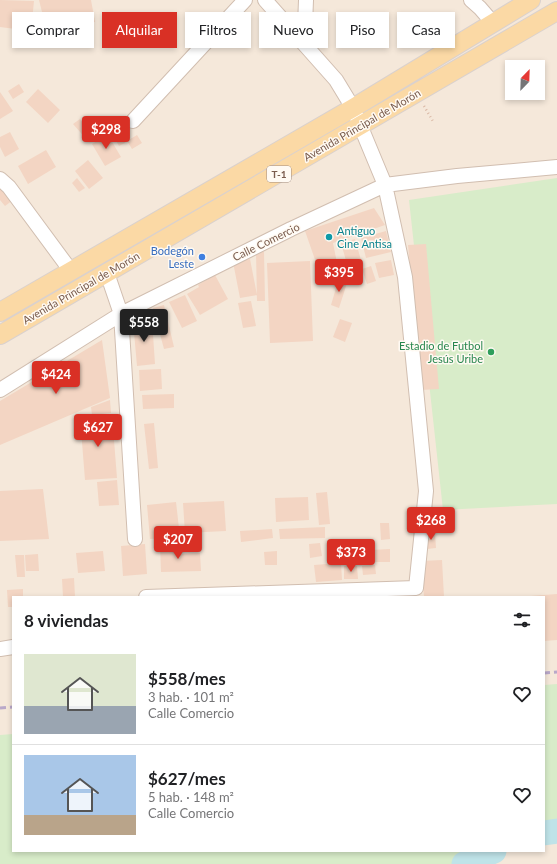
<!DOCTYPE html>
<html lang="es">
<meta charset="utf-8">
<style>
:root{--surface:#fff;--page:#f6f6f6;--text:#202124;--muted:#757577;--line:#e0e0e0;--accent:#d93025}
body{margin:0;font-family:Lato,sans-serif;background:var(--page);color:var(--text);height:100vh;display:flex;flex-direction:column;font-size:15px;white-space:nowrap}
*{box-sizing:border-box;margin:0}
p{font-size:13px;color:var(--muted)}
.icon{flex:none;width:22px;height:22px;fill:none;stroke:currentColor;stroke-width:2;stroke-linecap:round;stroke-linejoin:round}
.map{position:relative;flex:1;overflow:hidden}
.sheet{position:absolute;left:12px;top:596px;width:533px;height:256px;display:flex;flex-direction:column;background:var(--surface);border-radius:0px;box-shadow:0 2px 6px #0003}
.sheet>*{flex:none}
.guide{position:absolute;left:12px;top:12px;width:533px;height:36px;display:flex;gap:8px}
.needle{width:26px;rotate:23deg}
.buttons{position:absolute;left:505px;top:60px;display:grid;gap:8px}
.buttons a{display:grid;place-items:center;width:40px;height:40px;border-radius:0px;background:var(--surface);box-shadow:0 2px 6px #0003;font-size:20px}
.price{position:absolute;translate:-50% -34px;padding:0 9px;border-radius:4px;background:var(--accent);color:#fff;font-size:13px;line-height:26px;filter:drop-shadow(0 1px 2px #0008)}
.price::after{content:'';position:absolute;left:50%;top:24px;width:12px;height:9px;margin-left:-6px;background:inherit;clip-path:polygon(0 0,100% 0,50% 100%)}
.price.selected{background:#222;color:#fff}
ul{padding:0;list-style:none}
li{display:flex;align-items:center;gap:12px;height:100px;padding:0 12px}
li+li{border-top:1px solid var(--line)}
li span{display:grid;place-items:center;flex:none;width:112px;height:80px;border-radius:0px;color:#555}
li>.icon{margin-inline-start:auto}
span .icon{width:48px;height:48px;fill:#fffc;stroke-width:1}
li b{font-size:17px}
h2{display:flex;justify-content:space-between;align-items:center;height:48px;padding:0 12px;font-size:17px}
.pill{padding:0 14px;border-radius:0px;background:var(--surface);box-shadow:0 2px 6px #0003;font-size:14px;line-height:36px}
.pill.selected{background:var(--accent);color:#fff}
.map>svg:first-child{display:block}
.residential{fill:#f5e8da;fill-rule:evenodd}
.green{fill:#d8ecc9}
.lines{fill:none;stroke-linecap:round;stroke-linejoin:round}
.river{stroke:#bfe3e8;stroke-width:25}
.building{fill:#f3d5c3}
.minor-casing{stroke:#d1beb0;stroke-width:16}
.major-casing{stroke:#dad1cd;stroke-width:20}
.path{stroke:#d9b8a5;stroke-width:2.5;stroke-dasharray:1 3;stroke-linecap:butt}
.minor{stroke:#fff;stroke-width:14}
.major{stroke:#fbd9a5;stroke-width:18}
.rail{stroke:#b9a8c9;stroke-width:3;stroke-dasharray:6 4;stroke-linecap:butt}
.culture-dot{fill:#0f9aa8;stroke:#fffaf3;stroke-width:1.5}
.shop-dot{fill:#3f7fe0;stroke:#fffaf3;stroke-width:1.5}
.leisure-dot{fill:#2e9e5b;stroke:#fffaf3;stroke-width:1.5}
.labels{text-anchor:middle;stroke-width:3;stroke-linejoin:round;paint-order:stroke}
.shield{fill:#fffaf3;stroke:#a28b7f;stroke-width:1}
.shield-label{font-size:10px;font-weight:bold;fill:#7a5c4d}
.street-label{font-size:11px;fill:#7a5c4d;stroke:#fffaf3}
.culture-label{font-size:11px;fill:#0d838f;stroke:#fffaf3;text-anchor:start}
.shop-label{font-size:11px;fill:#366cbe;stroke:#fffaf3;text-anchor:end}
.leisure-label{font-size:11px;fill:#27864d;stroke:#fffaf3;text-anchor:end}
</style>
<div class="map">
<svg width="557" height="864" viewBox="0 0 557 864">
<rect width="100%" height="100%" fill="#fdf6ec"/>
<path class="residential" d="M 0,0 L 557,0 L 557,864 L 0,864 ZM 512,67 L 538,67 L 538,93 L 512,93 ZM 13,597 L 544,597 L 544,851 L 13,851 Z"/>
<path class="green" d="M 557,178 L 557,504 L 443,510 L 409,200 Z
M 557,684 L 557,831 L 544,833 L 544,685 Z
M 13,734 L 13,851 L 498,851 L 466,864 L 0,864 L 0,735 Z"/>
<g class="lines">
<path class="river" d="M 544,833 L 557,831
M 464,864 L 494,851"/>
</g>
<path class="building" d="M 0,0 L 34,1 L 31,31 L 0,27 Z
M 39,0 L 91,0 L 95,22 L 47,32 Z
M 19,84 L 24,92 L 13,99 L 8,91 Z
M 38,89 L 60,110 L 48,123 L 26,102 Z
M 0,92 L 13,111 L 0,119 Z
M 80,119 L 94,136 L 88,141 L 73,124 Z
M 119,131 L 125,143 L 119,146 L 113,135 Z
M 10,132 L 19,149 L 5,157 L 0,147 L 0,137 Z
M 108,135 L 121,157 L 105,166 L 92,144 Z
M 137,135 L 142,143 L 132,149 L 127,141 Z
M 46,150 L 56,167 L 28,184 L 18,166 Z
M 88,160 L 103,178 L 89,189 L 75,171 Z
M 77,178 L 85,188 L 79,192 L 72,183 Z
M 0,184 L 13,200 L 5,206 L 0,200 Z
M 374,208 L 385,225 L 333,243 L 337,263 L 319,271 L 305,231 Z
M 386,231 L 391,252 L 366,258 L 361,238 Z
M 355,239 L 361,260 L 347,264 L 341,243 Z
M 426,244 L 439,389 L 421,390 L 408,245 Z
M 256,252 L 264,252 L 265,301 L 257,301 Z
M 250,259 L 257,295 L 240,298 L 233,262 Z
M 391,260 L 394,275 L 379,278 L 375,263 Z
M 310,261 L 313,341 L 270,343 L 267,263 Z
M 371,266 L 376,281 L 367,284 L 362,269 Z
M 358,270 L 362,282 L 354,284 L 351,272 Z
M 215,275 L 228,299 L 200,315 L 187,294 L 199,287 L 198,285 Z
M 339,278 L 348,280 L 339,308 L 331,305 Z
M 185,295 L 197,321 L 182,328 L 169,302 Z
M 251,301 L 256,326 L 243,328 L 238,303 Z
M 164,305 L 174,347 L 164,349 L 153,308 Z
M 340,319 L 352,323 L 345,342 L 333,337 Z
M 152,320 L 155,364 L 137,366 L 133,321 Z
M 102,340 L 110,398 L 0,445 L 0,401 Z
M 161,369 L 162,389 L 140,391 L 139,370 Z
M 174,394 L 174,408 L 143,409 L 142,395 Z
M 110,400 L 111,413 L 92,415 L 91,407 Z
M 112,415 L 117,478 L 85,480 L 80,417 Z
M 154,423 L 158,468 L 149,469 L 144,424 Z
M 117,480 L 119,505 L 99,506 L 97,482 Z
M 43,489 L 49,539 L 0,541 L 0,491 Z
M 327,492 L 330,524 L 319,525 L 316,493 Z
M 308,497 L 309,520 L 276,522 L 275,498 Z
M 224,501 L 226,531 L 185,533 L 183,503 Z
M 176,502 L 180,537 L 150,539 L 147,505 Z
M 380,523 L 389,523 L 390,539 L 381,540 Z
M 325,527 L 325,538 L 280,539 L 279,529 Z
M 272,529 L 273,538 L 241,542 L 240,531 Z
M 435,534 L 436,548 L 427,549 L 425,535 Z
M 320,543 L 322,556 L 310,558 L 309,544 Z
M 145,544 L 147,574 L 123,576 L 121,546 Z
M 160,544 L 180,544 L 180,554 L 200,553 L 201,571 L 161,572 Z
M 349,548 L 365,548 L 366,562 L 349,563 Z
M 390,549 L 390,562 L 371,562 L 371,550 Z
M 103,551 L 105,571 L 78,573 L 76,553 Z
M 277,551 L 277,565 L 265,565 L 264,552 Z
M 38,554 L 39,571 L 26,571 L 25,555 Z
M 15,555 L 24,555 L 25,577 L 17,577 Z
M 442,560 L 444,597 L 424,597 L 421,561 Z
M 341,563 L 342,580 L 316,582 L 314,565 Z
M 375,565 L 376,574 L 363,575 L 362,566 Z
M 344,566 L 357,566 L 358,579 L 344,579 Z
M 74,578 L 75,597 L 63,597 L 62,579 Z
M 23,589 L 23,597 L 13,597 L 13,607 L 8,607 L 7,590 Z
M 557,594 L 557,640 L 544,641 L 544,597 L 530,596 Z"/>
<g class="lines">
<g class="minor-casing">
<path id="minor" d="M 471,0 L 480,8 L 493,23
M 300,40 L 305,26 L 306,0
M 133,121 L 245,0
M 0,179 L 9,187 L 71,271
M 107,273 L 121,314 L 135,539
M 0,390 L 121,314 L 291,229 L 385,185 L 457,176 L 557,167
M 146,597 L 416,588 L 426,491 L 405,277 L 385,185 L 353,108 L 336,80 L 265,0
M 0,649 L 13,647"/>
</g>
<g class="major-casing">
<path id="major" d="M 0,312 L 353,108 L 531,0
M 0,335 L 557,11"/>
</g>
<path class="path" d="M 424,106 L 434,123"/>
<use href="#minor" class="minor"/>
<use href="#major" class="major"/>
<path class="rail" d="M 544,673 L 557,672
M 0,708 L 13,707"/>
</g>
<circle class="culture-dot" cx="329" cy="237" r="4"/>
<circle class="shop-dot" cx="202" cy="257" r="4"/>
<circle class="leisure-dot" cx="491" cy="352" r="4"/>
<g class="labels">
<rect class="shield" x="267" y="166" width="24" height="16" rx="3"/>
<g class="shield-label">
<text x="279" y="178">T-1</text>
</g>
<g class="street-label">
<text transform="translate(362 125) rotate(-30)" y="4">Avenida Principal de Morón</text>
<text transform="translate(266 242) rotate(-26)" y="4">Calle Comercio</text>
<text transform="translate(81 288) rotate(-30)" y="4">Avenida Principal de Morón</text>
</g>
<g class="culture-label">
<text x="337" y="235">Antiguo<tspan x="337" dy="13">Cine Antisa</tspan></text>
</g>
<g class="shop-label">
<text x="194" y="255">Bodegón<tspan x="194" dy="13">Leste</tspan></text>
</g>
<g class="leisure-label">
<text x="483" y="350">Estadio de Futbol<tspan x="483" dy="13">Jesús Uribe</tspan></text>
</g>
</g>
</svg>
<div class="buttons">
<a><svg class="needle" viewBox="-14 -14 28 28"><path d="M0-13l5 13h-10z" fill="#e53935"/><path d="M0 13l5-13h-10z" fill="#757577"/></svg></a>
</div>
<b class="price" style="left:106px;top:150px">$298</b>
<b class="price" style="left:339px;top:293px">$395</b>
<b class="price selected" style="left:144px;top:343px">$558</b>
<b class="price" style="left:56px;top:395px">$424</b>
<b class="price" style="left:98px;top:448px">$627</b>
<b class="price" style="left:431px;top:541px">$268</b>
<b class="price" style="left:178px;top:560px">$207</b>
<b class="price" style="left:351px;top:573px">$373</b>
<div class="guide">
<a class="pill">Comprar</a>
<a class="pill selected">Alquilar</a>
<a class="pill">Filtros</a>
<a class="pill">Nuevo</a>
<a class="pill">Piso</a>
<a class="pill">Casa</a>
</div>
<section class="sheet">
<h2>8 viviendas<svg class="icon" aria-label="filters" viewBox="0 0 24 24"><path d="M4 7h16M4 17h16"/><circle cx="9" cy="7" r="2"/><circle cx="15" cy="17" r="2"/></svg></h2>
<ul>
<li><span style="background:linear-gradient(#dfe7d0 65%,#9aa5b1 0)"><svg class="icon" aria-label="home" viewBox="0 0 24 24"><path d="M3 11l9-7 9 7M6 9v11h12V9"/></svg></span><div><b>$558/mes</b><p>3 hab. · 101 m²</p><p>Calle Comercio</p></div><svg class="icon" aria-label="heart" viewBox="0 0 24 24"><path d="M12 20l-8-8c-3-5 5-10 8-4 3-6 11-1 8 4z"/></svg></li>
<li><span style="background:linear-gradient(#a9c7e8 75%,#b9a48a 0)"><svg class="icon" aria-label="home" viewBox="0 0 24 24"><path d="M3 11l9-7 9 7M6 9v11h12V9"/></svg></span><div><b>$627/mes</b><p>5 hab. · 148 m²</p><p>Calle Comercio</p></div><svg class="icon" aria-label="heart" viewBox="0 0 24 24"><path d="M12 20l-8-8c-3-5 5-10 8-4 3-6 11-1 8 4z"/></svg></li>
</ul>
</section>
</div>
